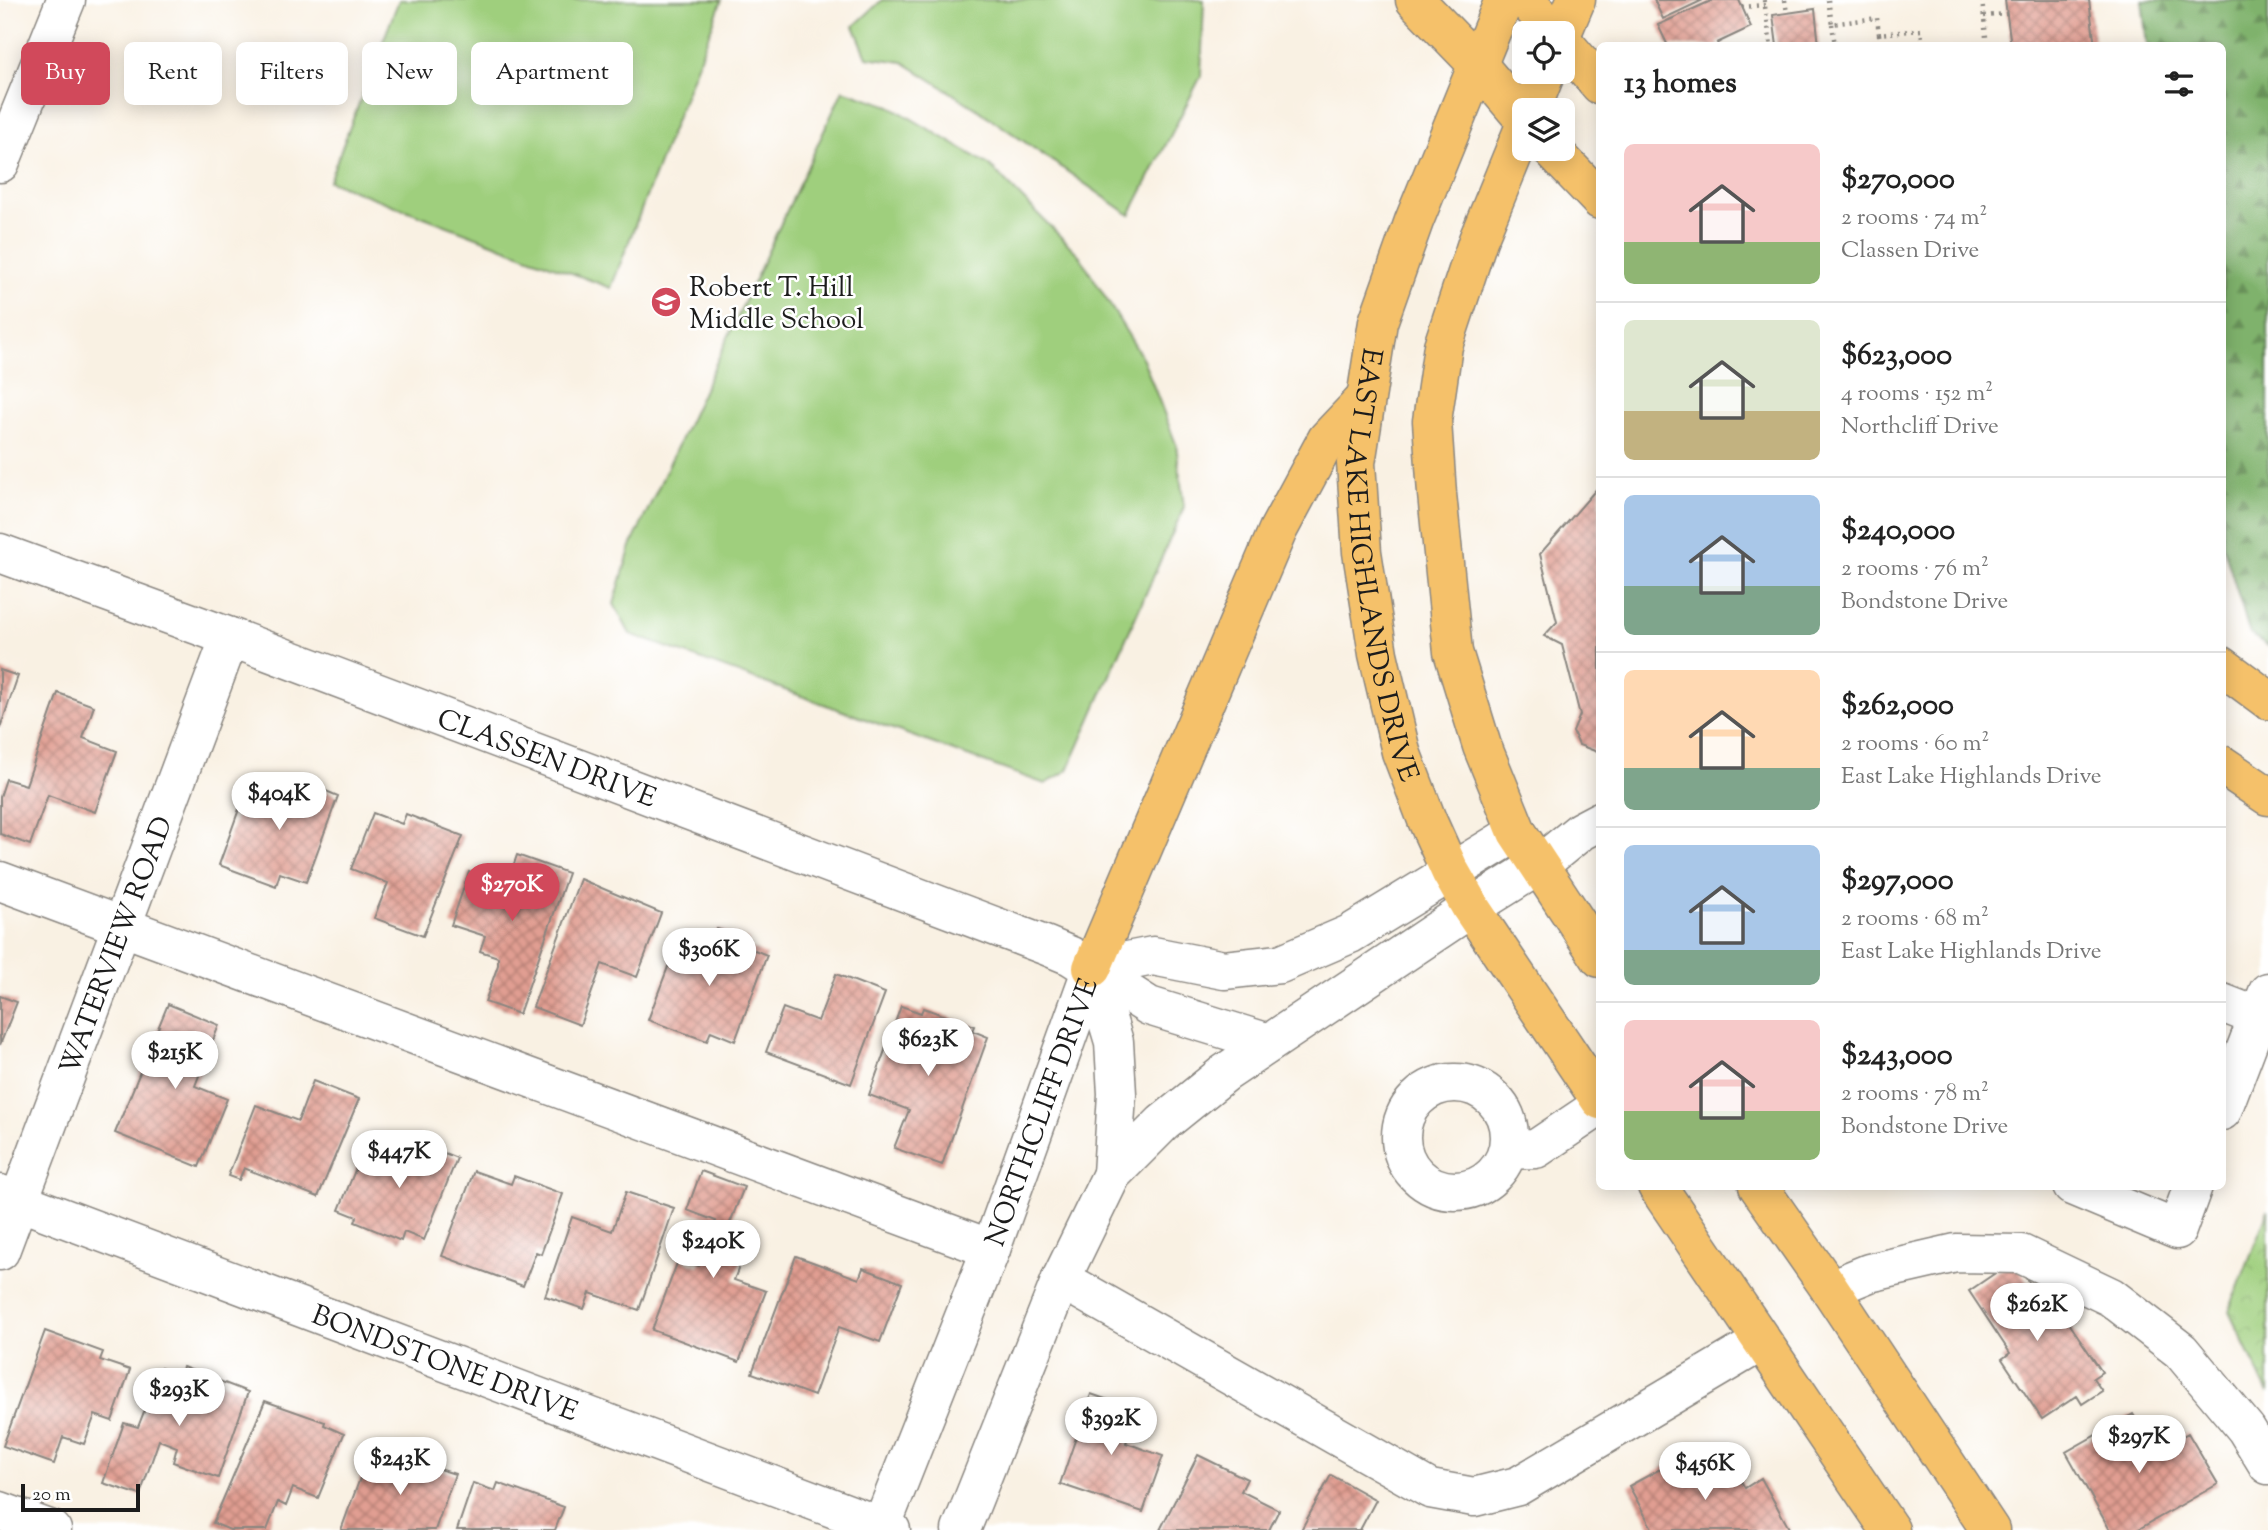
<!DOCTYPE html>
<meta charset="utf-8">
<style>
:root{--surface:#fff;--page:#f2f2f2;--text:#222;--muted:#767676;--line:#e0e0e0;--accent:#d1495b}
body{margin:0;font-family:"Sorts Mill Goudy",serif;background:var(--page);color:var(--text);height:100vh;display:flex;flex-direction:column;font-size:26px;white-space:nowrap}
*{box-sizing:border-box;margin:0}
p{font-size:23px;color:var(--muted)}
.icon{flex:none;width:38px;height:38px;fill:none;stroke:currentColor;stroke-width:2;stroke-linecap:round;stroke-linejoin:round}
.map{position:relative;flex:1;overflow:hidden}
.drawer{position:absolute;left:1596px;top:42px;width:630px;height:1148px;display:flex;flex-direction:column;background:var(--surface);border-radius:10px;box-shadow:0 4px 18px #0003}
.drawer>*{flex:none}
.top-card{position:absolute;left:21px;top:42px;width:665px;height:63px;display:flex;gap:14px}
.fabs{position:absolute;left:1512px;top:21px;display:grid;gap:14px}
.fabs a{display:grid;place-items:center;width:63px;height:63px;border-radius:10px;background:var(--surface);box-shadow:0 4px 18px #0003;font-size:35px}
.scale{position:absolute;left:21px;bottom:18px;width:119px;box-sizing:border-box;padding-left:7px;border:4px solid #1c1c1c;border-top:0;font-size:19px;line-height:24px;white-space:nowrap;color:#1c1c1c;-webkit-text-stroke:5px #fff;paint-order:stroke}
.price{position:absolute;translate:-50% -60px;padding:0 16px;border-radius:24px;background:#fff;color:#222;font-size:23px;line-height:46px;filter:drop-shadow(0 2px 4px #0008)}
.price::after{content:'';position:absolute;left:50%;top:42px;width:21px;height:16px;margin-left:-10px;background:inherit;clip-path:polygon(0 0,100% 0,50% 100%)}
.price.selected{background:var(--accent);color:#fff}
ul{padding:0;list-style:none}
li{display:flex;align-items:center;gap:21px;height:175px;padding:0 28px}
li+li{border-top:2px solid var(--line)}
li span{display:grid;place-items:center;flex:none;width:196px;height:140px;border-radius:10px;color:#555}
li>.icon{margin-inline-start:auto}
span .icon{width:84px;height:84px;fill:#fffc;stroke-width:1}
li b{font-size:30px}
h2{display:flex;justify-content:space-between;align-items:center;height:84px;padding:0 28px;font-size:30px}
.chip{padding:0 24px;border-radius:10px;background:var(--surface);box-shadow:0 4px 18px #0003;font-size:24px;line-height:63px}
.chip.selected{background:var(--accent);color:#fff}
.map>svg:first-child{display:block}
.forest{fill:url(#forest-firs);stroke:#4e6744;stroke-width:2}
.park{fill:url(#park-crowns);stroke:#5e764c;stroke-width:2}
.pitch{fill:#9fcf7d;stroke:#5e764c;stroke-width:2}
.building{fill:url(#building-cross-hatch)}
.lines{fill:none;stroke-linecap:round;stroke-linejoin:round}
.minor-casing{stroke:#8a8680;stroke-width:41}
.major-casing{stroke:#8a8680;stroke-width:41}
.path{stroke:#8a8680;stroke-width:4.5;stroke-dasharray:2 5;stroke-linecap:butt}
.minor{stroke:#fff;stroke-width:38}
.major{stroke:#f5c16b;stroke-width:38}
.labels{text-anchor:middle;stroke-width:5;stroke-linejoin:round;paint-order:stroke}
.poi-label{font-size:28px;fill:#1c1c1c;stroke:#fff;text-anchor:start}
.street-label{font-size:28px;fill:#1c1c1c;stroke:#fff}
</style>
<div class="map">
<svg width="2268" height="1530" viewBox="0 0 2268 1530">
<defs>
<pattern id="forest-firs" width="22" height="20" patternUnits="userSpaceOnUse" patternTransform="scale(1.75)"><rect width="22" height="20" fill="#7fb26c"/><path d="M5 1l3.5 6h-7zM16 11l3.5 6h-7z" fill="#679058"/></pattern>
<pattern id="park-crowns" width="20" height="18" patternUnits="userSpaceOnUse" patternTransform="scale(1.75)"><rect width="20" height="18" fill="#9fcf7d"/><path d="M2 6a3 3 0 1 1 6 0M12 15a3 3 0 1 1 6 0" fill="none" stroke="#88b16b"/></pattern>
<pattern id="building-cross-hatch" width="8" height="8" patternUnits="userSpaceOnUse" patternTransform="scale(1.75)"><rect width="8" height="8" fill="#e19e92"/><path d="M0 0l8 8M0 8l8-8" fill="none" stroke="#b68076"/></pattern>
</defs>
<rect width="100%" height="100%" fill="#fff"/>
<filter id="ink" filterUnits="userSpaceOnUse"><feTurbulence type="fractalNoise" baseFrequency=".0143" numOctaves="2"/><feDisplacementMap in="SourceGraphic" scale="14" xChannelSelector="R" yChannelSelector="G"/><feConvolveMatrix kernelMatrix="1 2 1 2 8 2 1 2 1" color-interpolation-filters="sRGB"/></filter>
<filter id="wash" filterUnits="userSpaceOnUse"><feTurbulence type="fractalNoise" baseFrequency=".00686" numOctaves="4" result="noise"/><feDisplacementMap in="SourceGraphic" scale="28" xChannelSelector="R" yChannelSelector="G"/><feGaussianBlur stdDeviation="1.57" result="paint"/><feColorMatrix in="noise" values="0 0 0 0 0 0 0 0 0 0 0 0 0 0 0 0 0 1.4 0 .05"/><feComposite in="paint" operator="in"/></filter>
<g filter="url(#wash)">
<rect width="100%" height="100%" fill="#f9f1e3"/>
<path class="forest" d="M 2142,0 L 2268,0 L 2268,646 L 2250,634 L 2223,545 L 2222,46 L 2147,45 Z"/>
<path class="park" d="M 2268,1210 L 2268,1393 L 2229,1311 Z"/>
<path class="pitch" d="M 399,0 L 722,0 L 611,288 L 329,181 Z
M 882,0 L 1204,0 L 1201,76 L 1130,215 L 980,111 L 903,62 L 867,57 L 854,26 Z
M 843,90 L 890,106 L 989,165 L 1080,256 L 1143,359 L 1176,444 L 1184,507 L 1068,770 L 1045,784 L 630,634 L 614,604 L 631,546 Z"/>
<g id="blocks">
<path class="building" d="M 1654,0 L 1703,0 L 1663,19 Z
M 1713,0 L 1739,0 L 1751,27 L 1717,43 L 1719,46 L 1668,46 L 1658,25 Z
M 2005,0 L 2089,0 L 2095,46 L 2011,46 Z
M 1815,9 L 1819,46 L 1777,46 L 1773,15 Z
M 1600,485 L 1600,753 L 1579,745 L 1573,732 L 1580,715 L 1562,645 L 1544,636 L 1557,622 L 1540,554 Z
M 0,670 L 18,676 L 0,728 Z
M 58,693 L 94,706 L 83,738 L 117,751 L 95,812 L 48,795 L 30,845 L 0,834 L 0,797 L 6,779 L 26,785 Z
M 288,775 L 338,796 L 306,882 L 280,873 L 276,886 L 219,865 L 248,784 L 281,796 Z
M 373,813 L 402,824 L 406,814 L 463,836 L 423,936 L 374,918 L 388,883 L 351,869 Z
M 517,855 L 568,873 L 519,1014 L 485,1002 L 498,965 L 498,957 L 480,951 L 485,936 L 451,925 L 469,872 L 498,883 L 504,867 L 512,870 Z
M 580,879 L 661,913 L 637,977 L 602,964 L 580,1025 L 533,1007 Z
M 717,929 L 749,940 L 747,947 L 767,955 L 735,1041 L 711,1031 L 707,1041 L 648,1020 L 677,943 L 708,955 Z
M 836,974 L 885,993 L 851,1084 L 766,1052 L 783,1008 L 818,1021 Z
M 0,996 L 17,1002 L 0,1045 Z
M 168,1004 L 219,1025 L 195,1086 L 227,1099 L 199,1167 L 115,1133 Z
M 901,1006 L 921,1013 L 923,1008 L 975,1026 L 973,1031 L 988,1037 L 942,1165 L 894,1148 L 909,1110 L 869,1095 Z
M 313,1081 L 359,1099 L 318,1197 L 244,1168 L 239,1180 L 228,1176 L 256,1105 L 298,1121 Z
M 410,1139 L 457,1158 L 424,1240 L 404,1232 L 401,1241 L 355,1222 L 357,1217 L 339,1210 L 364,1148 L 400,1163 Z
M 474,1171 L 511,1184 L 514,1176 L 563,1194 L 541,1254 L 536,1252 L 523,1286 L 442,1256 Z
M 701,1171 L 744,1187 L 730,1223 L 752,1232 L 734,1280 L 766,1291 L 739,1362 L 652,1330 L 679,1258 L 699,1266 L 716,1221 L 687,1210 Z
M 626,1192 L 674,1208 L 639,1310 L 590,1293 L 584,1309 L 545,1296 L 572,1217 L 612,1231 Z
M 796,1256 L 859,1279 L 863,1268 L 902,1283 L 880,1342 L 839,1327 L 814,1396 L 752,1373 Z
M 2013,1261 L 2060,1324 L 2067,1320 L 2102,1372 L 2093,1378 L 2102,1391 L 2082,1404 L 2077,1396 L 2042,1419 L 2002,1359 L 2010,1353 L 1969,1291 Z
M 45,1331 L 103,1352 L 100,1360 L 130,1370 L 112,1421 L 95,1415 L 84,1444 L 63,1437 L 54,1464 L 3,1446 Z
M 183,1367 L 248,1392 L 218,1478 L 173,1462 L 177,1447 L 159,1440 L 140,1495 L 103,1483 L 124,1423 L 138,1427 L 161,1368 L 180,1375 Z
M 1091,1394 L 1137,1410 L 1126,1443 L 1163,1456 L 1143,1512 L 1060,1484 Z
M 265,1401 L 325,1422 L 324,1425 L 344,1434 L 318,1498 L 293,1488 L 286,1506 L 278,1502 L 267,1530 L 230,1530 L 213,1523 Z
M 2133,1414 L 2155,1452 L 2188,1433 L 2218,1484 L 2137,1530 L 2110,1530 L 2066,1452 Z
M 407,1448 L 439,1460 L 436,1468 L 455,1474 L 435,1530 L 341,1530 L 365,1465 L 397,1476 Z
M 1198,1455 L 1247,1479 L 1241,1491 L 1279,1510 L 1269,1530 L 1160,1530 Z
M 1684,1456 L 1702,1487 L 1734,1469 L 1745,1488 L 1761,1478 L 1790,1530 L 1653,1530 L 1629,1486 Z
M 1331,1475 L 1376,1500 L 1360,1530 L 1301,1530 Z
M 473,1483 L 495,1491 L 498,1483 L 564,1507 L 555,1530 L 457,1530 Z"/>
</g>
</g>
<g filter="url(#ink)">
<use href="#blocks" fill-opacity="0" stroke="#8a8680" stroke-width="2"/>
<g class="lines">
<g class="minor-casing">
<g id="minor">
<path d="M 0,163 L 66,0"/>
<path id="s1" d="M 0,553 L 230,637 L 1047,946 L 1071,956 L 1149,1006 L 1269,1043"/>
<path d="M 0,881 L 991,1249"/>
<path d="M 1092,968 L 1153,956 L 1224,970 L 1280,964 L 1350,934 L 1517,832"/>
<path d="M 1092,968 L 1114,1042 L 1117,1094 L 1112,1174"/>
<path d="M 2222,1003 L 2258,1017 L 2268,992"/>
<circle cx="1455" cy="1137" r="54"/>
<path d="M 2222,1111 L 2258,1017"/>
<path d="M 1508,1150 L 1536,1149 L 1600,1106"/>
<path d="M 2072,1186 L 2177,1230 L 2193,1186"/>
<path id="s2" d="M 0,1194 L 891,1530"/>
<path id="s3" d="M 0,1251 L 230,637"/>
<path d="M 1061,1279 L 1430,1489 L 1474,1497 L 1518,1486 L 1761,1342"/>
<path d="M 1830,1289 L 1869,1273 L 1956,1253 L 2021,1254 L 2111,1297 L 2181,1351 L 2246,1429 L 2268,1465"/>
<path d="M 0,1511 L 52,1530"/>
<path id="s4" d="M 880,1530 L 991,1249 L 1092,968"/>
<path d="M 961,1530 L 1061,1279 L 1112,1174 L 1163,1123 L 1225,1073 L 1471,908 L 1538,866 L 1581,831 L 1600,821"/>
</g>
</g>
<g class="major-casing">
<g id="major">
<path d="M 1415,0 L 1478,65 L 1524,119"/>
<path id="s5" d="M 1504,0 L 1414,221 L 1378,322 L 1356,463 L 1362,552 L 1378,654 L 1401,752 L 1427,820 L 1450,871 L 1471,908 L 1600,1100"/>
<path d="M 1526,0 L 1555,33"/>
<path d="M 1562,33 L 1576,0"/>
<path d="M 1563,42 L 1600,85"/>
<path d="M 1531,110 L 1546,72"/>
<path d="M 1524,128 L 1478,240 L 1443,346 L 1432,421 L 1437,494 L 1453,652 L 1482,746 L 1517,832 L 1600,958"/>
<path d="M 1551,149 L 1600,200"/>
<path d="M 2222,666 L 2268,700"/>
<path d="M 2222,765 L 2268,796"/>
<path d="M 1092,968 L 1278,530 L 1327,439 L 1365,399"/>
<path d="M 1657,1186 L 1890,1530"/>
<path d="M 1758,1186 L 1830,1289 L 1990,1530"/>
</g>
</g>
<path class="path" d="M 1764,0 L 1771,46
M 1785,0 L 1787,13
M 1828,0 L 1832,24 L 1877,18 L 1879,34 L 1921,30 L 1923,46
M 1982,0 L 1987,46
M 1742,7 L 1765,5
M 1984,16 L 2007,14
M 1832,24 L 1835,46
M 1879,34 L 1880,46"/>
<use href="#minor" class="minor"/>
<use href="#major" class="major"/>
</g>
</g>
<defs>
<g id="school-disc" transform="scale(1.575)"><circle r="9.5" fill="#d1495b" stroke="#fff"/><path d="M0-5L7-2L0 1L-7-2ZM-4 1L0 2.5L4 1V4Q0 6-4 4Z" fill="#fff"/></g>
</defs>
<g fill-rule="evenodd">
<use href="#school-disc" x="666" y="302"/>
</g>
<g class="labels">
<g class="poi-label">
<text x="689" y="296">Robert T. Hill<tspan x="689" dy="32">Middle School</tspan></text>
</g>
<g class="street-label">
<text dy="10" stroke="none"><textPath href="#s5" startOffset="592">EAST LAKE HIGHLANDS DRIVE</textPath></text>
<text dy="10" stroke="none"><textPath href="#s1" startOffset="584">CLASSEN DRIVE</textPath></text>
<text dy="10" stroke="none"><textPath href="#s3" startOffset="327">WATERVIEW ROAD</textPath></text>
<text dy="10" stroke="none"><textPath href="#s4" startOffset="448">NORTHCLIFF DRIVE</textPath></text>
<text dy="10" stroke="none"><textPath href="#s2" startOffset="476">BONDSTONE DRIVE</textPath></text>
</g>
</g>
</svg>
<div class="fabs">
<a><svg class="icon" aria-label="locate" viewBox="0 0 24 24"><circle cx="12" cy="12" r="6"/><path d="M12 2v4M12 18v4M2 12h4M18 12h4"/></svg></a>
<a><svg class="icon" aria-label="layers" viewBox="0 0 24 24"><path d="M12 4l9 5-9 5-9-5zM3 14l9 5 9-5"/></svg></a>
</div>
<div class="scale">20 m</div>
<b class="price" style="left:279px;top:832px">$404K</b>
<b class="price selected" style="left:512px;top:923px">$270K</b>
<b class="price" style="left:709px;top:988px">$306K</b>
<b class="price" style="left:928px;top:1078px">$623K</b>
<b class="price" style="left:175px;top:1091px">$215K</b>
<b class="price" style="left:399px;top:1190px">$447K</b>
<b class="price" style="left:713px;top:1280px">$240K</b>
<b class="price" style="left:2037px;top:1343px">$262K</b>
<b class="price" style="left:179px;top:1428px">$293K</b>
<b class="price" style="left:1111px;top:1457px">$392K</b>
<b class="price" style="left:2139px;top:1475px">$297K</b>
<b class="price" style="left:400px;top:1497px">$243K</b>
<b class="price" style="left:1705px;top:1502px">$456K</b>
<div class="top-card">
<a class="chip selected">Buy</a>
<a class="chip">Rent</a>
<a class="chip">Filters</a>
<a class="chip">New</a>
<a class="chip">Apartment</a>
</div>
<section class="drawer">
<h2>13 homes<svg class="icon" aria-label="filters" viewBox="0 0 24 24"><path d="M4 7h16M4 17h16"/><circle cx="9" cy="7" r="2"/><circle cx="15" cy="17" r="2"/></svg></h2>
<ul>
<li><span style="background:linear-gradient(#f6c9c9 70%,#8fb573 0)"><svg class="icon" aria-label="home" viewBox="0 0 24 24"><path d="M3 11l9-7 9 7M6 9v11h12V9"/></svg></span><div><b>$270,000</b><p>2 rooms · 74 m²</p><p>Classen Drive</p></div></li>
<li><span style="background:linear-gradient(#dfe7d0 65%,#c2b280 0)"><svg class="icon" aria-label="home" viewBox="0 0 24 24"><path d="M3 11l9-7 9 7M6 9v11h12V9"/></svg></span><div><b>$623,000</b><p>4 rooms · 152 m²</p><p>Northcliff Drive</p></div></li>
<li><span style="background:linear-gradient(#a9c7e8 65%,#7fa58c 0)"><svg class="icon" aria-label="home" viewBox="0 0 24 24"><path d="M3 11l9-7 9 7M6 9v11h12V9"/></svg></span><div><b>$240,000</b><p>2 rooms · 76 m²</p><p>Bondstone Drive</p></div></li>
<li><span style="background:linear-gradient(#ffd9b3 70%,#7fa58c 0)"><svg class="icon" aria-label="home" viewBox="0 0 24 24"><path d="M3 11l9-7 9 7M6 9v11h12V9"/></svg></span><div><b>$262,000</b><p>2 rooms · 60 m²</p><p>East Lake Highlands Drive</p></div></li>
<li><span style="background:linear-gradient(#a9c7e8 75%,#7fa58c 0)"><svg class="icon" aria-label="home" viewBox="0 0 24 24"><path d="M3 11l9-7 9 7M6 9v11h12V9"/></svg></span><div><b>$297,000</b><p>2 rooms · 68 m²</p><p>East Lake Highlands Drive</p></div></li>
<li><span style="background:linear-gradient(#f6c9c9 65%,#8fb573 0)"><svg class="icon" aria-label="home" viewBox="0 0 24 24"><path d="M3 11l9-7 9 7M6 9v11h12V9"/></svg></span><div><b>$243,000</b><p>2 rooms · 78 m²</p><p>Bondstone Drive</p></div></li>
</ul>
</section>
</div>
